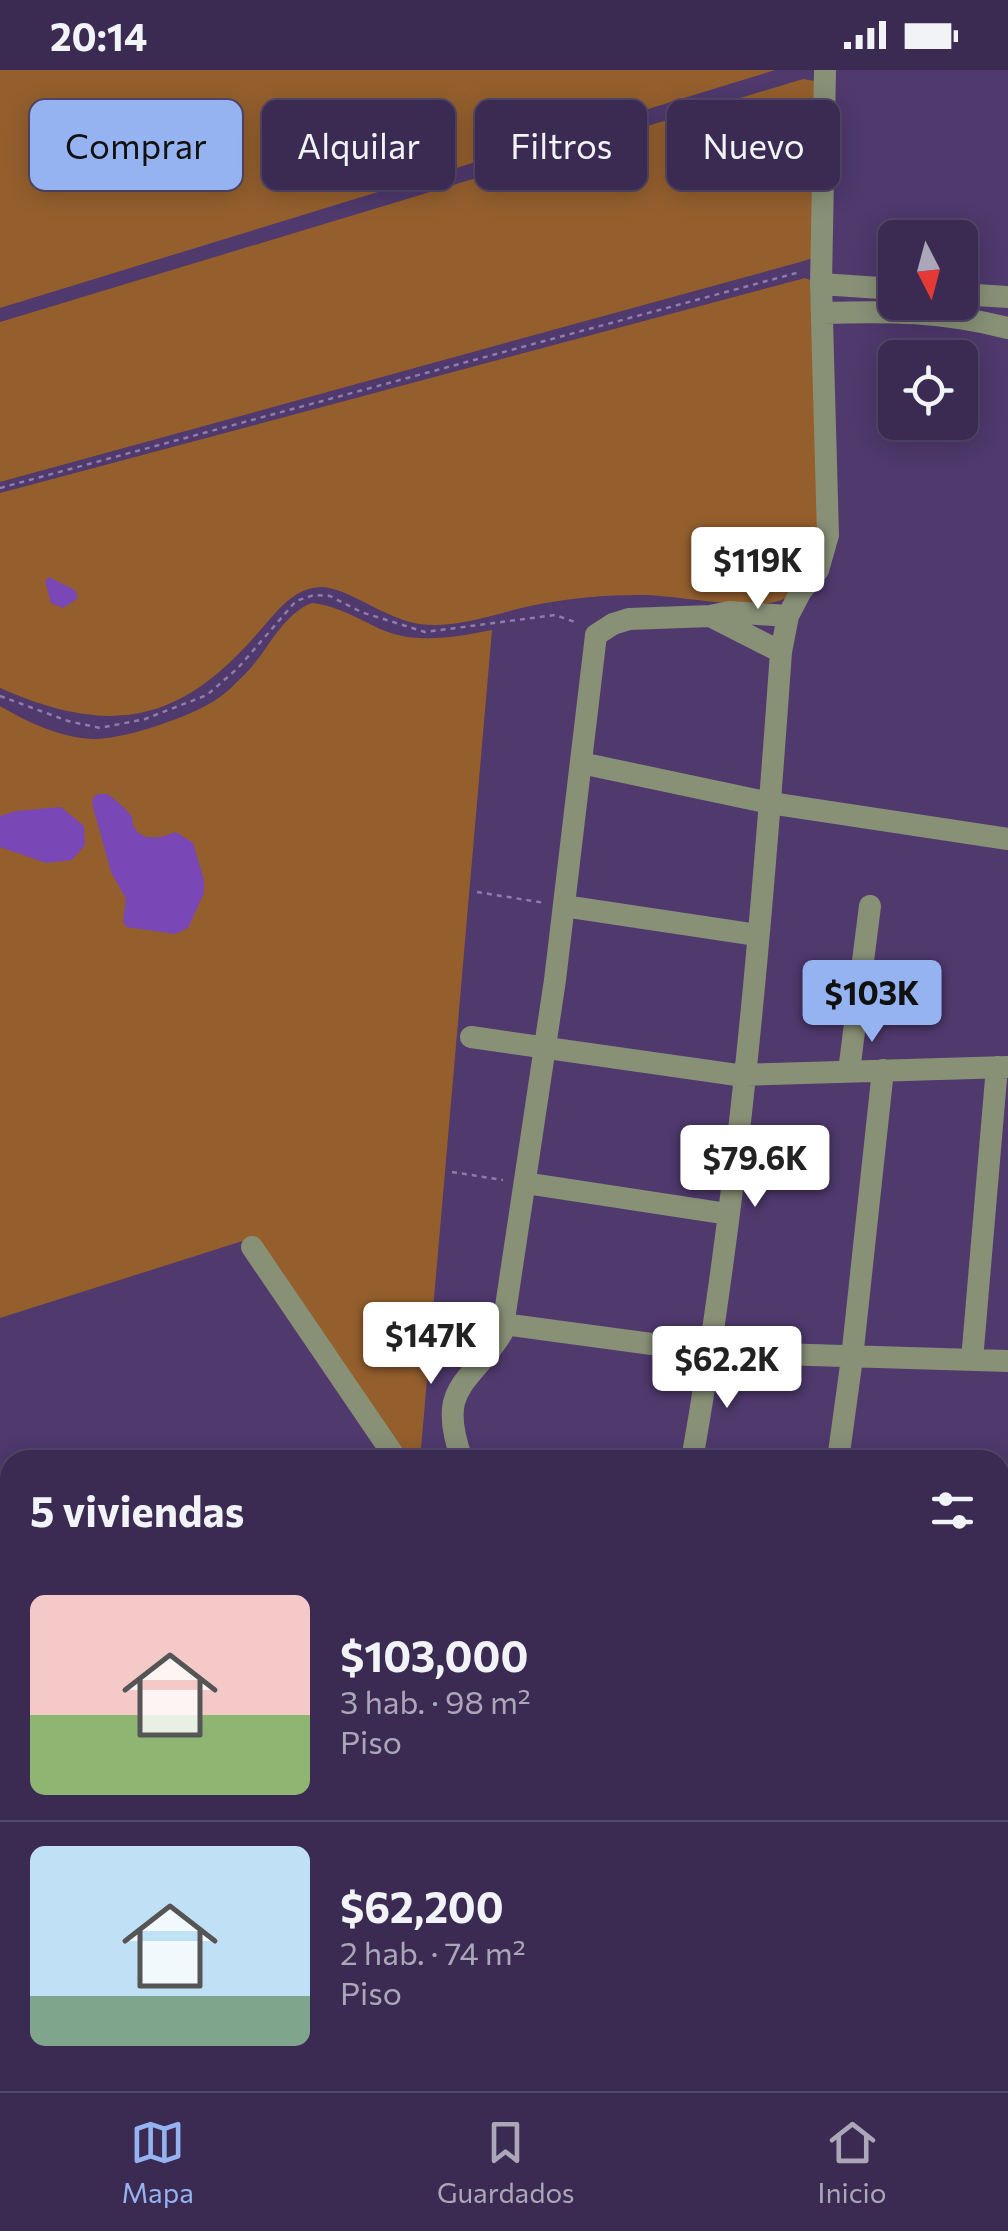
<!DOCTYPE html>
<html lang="es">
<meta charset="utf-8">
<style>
:root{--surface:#3b2b52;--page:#46375c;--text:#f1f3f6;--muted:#aca7b8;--line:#544769;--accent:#95b2f1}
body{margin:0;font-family:Commissioner,sans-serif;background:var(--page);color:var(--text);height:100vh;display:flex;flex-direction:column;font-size:38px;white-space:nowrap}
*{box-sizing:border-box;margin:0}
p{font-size:32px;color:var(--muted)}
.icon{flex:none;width:55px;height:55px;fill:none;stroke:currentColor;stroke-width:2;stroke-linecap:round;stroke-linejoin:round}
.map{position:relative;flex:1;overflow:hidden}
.panel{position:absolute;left:0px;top:1380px;width:1010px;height:642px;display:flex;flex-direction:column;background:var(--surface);border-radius:30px 30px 0 0;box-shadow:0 5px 25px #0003,0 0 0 2px var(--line)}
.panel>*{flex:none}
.banner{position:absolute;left:30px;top:30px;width:950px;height:90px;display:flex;gap:20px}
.needle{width:65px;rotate:174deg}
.controls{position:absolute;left:878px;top:150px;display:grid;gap:20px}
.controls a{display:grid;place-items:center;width:100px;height:100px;border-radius:15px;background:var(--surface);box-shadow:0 5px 25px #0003,0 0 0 2px var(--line);font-size:50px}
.price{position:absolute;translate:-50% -85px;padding:0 22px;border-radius:10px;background:#fff;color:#222;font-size:32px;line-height:65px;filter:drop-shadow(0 2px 5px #0008)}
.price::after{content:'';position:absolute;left:50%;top:60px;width:30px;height:22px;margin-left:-15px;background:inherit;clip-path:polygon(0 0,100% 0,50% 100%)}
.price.current{background:var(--accent);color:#111}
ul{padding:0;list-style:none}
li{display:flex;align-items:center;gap:30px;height:250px;padding:0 30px}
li+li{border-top:2px solid var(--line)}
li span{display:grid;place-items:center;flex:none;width:280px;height:200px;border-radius:15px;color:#555}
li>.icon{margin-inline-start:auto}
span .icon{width:120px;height:120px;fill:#fffc;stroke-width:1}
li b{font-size:42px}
h2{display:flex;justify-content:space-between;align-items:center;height:120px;padding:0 30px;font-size:42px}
.tag{padding:0 35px;border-radius:15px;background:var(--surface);box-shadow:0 5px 25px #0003,0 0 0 2px var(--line);font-size:35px;line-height:90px}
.tag.current{background:var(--accent);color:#111}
.status{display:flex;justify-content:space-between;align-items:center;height:70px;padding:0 50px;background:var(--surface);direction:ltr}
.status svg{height:28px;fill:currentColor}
.tab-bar{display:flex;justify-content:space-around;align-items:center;height:140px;border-top:2px solid var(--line);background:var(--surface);font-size:28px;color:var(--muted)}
.tab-bar a{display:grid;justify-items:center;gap:5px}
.tab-bar .current{color:var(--accent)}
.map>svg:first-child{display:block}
.green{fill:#945f2d}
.water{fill:#7a47b6}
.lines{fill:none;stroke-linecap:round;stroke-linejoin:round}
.path{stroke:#8e7da8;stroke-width:2.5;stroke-dasharray:5 5;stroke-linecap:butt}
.minor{stroke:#889076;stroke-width:22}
</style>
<div class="status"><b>20:14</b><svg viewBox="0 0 49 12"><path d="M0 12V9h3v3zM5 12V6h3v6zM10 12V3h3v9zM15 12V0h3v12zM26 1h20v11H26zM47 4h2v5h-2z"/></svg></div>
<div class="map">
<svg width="1008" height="2021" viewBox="0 0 1008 2021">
<rect width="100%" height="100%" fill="#4f396d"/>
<path class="green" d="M 0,0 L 775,0 L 0,238 Z
M 803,9 L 815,11 L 812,188 L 804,191 L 0,412 L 0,252 Z
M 805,208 L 810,210 L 820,463 C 813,486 808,513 785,528 C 762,543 676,525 643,525 C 605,525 568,528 530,536 C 494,544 456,559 419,554 C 386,549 345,516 320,517 C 290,519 275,545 256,565 C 177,656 107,665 0,618 L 0,423 Z
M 312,533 C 338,536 357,548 380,559 C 416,575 455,567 492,560 L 420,1390 L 408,1390 L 252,1168 L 0,1248 L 0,636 C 27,652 63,669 95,669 C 125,669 189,647 214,631 C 226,624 239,610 249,600 C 269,578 283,544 312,533 Z"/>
<path class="water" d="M 49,507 L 75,520 L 78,528 L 63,538 L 51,533 L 45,511 Z
M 97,724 L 108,724 C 115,730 127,739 132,747 C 133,749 132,753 133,755 C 142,774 162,767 176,762 L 193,773 L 204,810 L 204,823 L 188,858 L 175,864 L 126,857 L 123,851 L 126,829 L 111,802 L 93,737 L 92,730 Z
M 61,737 L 84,756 L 85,775 L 72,790 L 46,793 L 0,777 L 0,746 L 16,741 Z"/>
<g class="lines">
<path class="path" d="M 0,418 L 800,202
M 0,626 L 68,651 L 100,658 L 145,649 L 207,625 L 238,598 L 296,531 L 314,525 L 330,526 L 361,542 L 425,562 L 555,545 L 578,553
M 477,822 L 545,833
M 452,1102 L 503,1110
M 1000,1876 L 1008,1876"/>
<path class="minor" d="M 821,214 L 895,219
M 960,224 L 1008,227
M 822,243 C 891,241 940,241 1008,258
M 710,546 L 781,582
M 581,693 L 770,733 L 1008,769
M 564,836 L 757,865
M 471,967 L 737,1005 L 1008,997
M 849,1001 L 870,836
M 525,1113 L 728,1144
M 252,1177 L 397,1390
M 503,1254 L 711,1282 L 1008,1291
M 972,1290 L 997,997
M 462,1390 C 436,1316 468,1317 502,1263 L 555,910 L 596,565 L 613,554 L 629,549 L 710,546 L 729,542 L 788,546
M 692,1390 C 739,1123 762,852 781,582 L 788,546 L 801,521 L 818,500 L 828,465 L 821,214 L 825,0
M 838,1390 L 852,1288 L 883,1000
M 1000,1606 L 1008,1606
M 747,2012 L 748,2021
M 824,2012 L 831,2021
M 870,2012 L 871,2021
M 338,2021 L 339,2012
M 576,2021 L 577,2012"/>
</g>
</svg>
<div class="controls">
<a><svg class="needle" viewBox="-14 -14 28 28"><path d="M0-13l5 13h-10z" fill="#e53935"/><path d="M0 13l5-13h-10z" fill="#aca7b8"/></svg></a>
<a><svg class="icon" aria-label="locate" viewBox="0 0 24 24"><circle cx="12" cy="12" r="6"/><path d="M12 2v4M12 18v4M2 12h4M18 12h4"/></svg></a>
</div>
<b class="price" style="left:758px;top:542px">$119K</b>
<b class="price current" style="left:872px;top:975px">$103K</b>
<b class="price" style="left:755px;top:1140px">$79.6K</b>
<b class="price" style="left:431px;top:1317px">$147K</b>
<b class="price" style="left:727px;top:1341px">$62.2K</b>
<div class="banner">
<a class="tag current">Comprar</a>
<a class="tag">Alquilar</a>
<a class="tag">Filtros</a>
<a class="tag">Nuevo</a>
</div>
<section class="panel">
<h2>5 viviendas<svg class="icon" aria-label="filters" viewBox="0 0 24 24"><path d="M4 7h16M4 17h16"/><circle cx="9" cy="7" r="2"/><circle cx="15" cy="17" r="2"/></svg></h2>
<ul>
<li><span style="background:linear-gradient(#f6c9c9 60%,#8fb573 0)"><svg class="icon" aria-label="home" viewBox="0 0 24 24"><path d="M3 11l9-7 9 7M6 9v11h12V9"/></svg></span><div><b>$103,000</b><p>3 hab. · 98 m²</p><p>Piso</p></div></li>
<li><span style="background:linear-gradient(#bfe0f5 75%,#7fa58c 0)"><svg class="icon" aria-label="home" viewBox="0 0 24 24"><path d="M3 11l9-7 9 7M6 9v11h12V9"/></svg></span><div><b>$62,200</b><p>2 hab. · 74 m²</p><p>Piso</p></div></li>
</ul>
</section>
</div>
<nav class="tab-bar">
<a class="current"><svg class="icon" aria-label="map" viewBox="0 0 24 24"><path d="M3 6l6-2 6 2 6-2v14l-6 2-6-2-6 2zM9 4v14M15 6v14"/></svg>Mapa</a>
<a><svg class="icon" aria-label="saved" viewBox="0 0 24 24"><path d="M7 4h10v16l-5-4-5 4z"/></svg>Guardados</a>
<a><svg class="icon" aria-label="home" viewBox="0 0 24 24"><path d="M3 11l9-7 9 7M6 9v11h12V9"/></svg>Inicio</a>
</nav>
